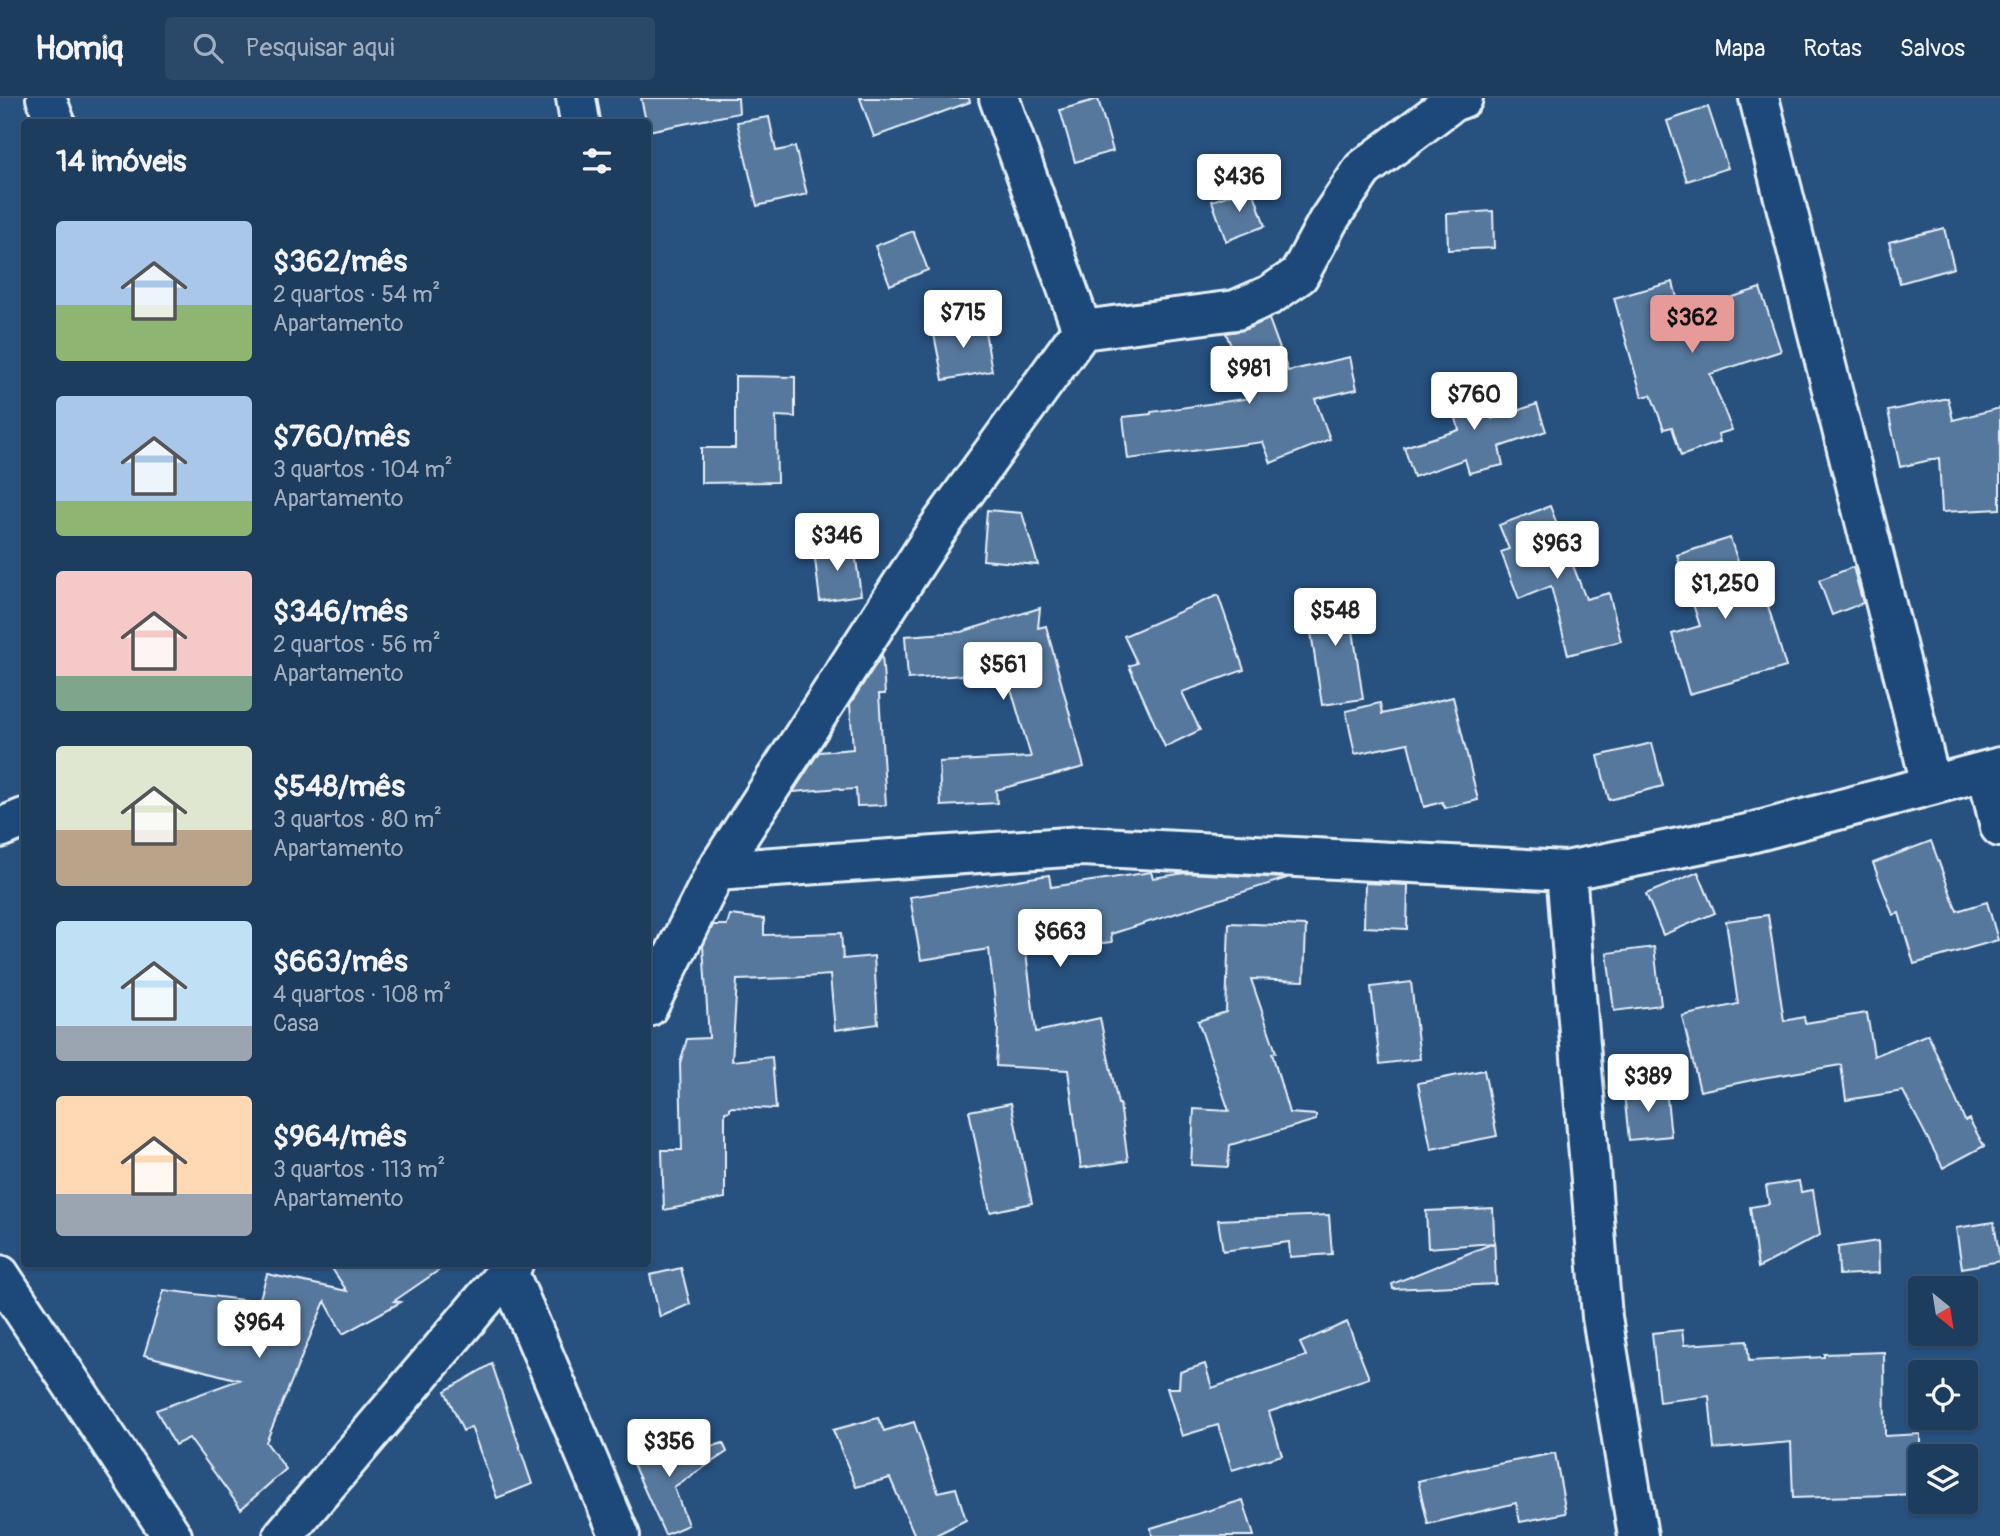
<!DOCTYPE html>
<html lang="pt">
<meta charset="utf-8">
<style>
:root{--surface:#1d3d5f;--page:#2a4868;--text:#f1f3f6;--muted:#a0aebd;--line:#3b5674;--accent:#e69b98}
body{margin:0;font-family:Pangolin,sans-serif;background:var(--page);color:var(--text);height:100vh;display:flex;flex-direction:column;font-size:26px;white-space:nowrap}
*{box-sizing:border-box;margin:0}
p{font-size:23px;color:var(--muted)}
.icon{flex:none;width:38px;height:38px;fill:none;stroke:currentColor;stroke-width:2;stroke-linecap:round;stroke-linejoin:round}
.map{position:relative;flex:1;overflow:hidden}
.side{position:absolute;left:21px;top:21px;width:630px;height:1148px;display:flex;flex-direction:column;background:var(--surface);border-radius:7px;box-shadow:0 2px 5px #0004,0 0 0 2px var(--line)}
.side>*{flex:none}
.needle{width:46px;rotate:150deg}
.buttons{position:absolute;left:1908px;top:1178px;display:grid;gap:14px}
.buttons a{display:grid;place-items:center;width:70px;height:70px;border-radius:7px;background:var(--surface);box-shadow:0 2px 5px #0004,0 0 0 2px var(--line);font-size:35px}
.price{position:absolute;translate:-50% -60px;padding:0 16px;border-radius:7px;background:#fff;color:#222;font-size:23px;line-height:46px;filter:drop-shadow(0 2px 4px #0008)}
.price::after{content:'';position:absolute;left:50%;top:42px;width:21px;height:16px;margin-left:-10px;background:inherit;clip-path:polygon(0 0,100% 0,50% 100%)}
.price.on{background:var(--accent);color:#111}
ul{padding:0;list-style:none}
li{display:flex;align-items:center;gap:21px;height:175px;padding:0 35px}
li span{display:grid;place-items:center;flex:none;width:196px;height:140px;border-radius:7px;color:#555}
li>.icon{margin-inline-start:auto}
span .icon{width:84px;height:84px;fill:#fffc;stroke-width:1}
li b{font-size:30px}
h2{display:flex;justify-content:space-between;align-items:center;height:84px;padding:0 35px;font-size:30px}
header{display:flex;align-items:center;gap:42px;box-sizing:border-box;height:98px;padding:0 35px;background:var(--surface);border-bottom:2px solid var(--line)}
header strong{font-size:33px}
nav{display:flex;gap:38px;margin-inline-start:auto;font-size:24px}
.search{width:490px;height:63px;background:var(--page);display:flex;align-items:center;gap:18px;box-sizing:border-box;padding:0 24px;border-radius:7px;color:var(--muted);font-size:26px}
.map>svg:first-child{display:block}
.building{fill:#57789d;stroke:#e8f1f8;stroke-width:2}
.lines{fill:none;stroke-linecap:round;stroke-linejoin:round}
.minor-casing{stroke:#e8f1f8;stroke-width:44}
.minor{stroke:#1f4a7a;stroke-width:38}
</style>
<header>
<strong>Homiq</strong>
<div class="search"><svg class="icon" aria-label="search" viewBox="0 0 24 24"><circle cx="10" cy="10" r="6"/><path d="M15 15l6 6"/></svg>Pesquisar aqui</div>
<nav><a>Mapa</a><a>Rotas</a><a>Salvos</a></nav>
</header>
<div class="map">
<svg width="2000" height="1438" viewBox="0 0 2000 1438">
<rect width="100%" height="100%" fill="#27517f"/>
<filter id="ink" filterUnits="userSpaceOnUse"><feTurbulence type="fractalNoise" baseFrequency=".0143" numOctaves="2"/><feDisplacementMap in="SourceGraphic" scale="14" xChannelSelector="R" yChannelSelector="G"/><feConvolveMatrix kernelMatrix="1 2 1 2 8 2 1 2 1" color-interpolation-filters="sRGB"/></filter>
<g filter="url(#ink)">
<path class="building" d="M 641,0 L 738,0 L 739,15 L 648,33 Z
M 860,0 L 969,0 L 970,4 L 874,39 Z
M 1098,1 L 1113,53 L 1075,64 L 1060,12 Z
M 1708,9 L 1728,70 L 1687,83 L 1667,23 Z
M 769,19 L 776,53 L 795,49 L 807,96 L 757,108 L 737,24 Z
M 1252,89 L 1265,128 L 1226,143 L 1212,103 Z
M 1493,113 L 1494,150 L 1448,152 L 1447,116 Z
M 1944,130 L 1954,170 L 1900,185 L 1889,144 Z
M 913,133 L 928,172 L 890,187 L 875,148 Z
M 1673,184 L 1681,216 L 1760,190 L 1781,253 L 1710,276 L 1732,332 L 1718,336 L 1720,344 L 1681,358 L 1672,329 L 1664,331 L 1651,297 L 1642,299 L 1614,200 Z
M 1269,221 L 1288,273 L 1350,259 L 1357,291 L 1315,301 L 1330,341 L 1271,365 L 1263,344 L 1128,361 L 1123,319 L 1151,316 L 1151,314 L 1251,300 L 1226,235 L 1244,232 Z
M 983,222 L 992,273 L 943,282 L 933,231 Z
M 1482,276 L 1492,321 L 1537,306 L 1546,333 L 1499,349 L 1503,367 L 1469,375 L 1465,361 L 1414,379 L 1404,349 L 1459,332 L 1447,284 Z
M 735,278 L 795,279 L 795,319 L 776,318 L 777,384 L 701,385 L 701,350 L 735,350 Z
M 1948,300 L 1953,322 L 2000,310 L 2000,411 L 1942,414 L 1939,360 L 1900,369 L 1888,313 Z
M 1550,408 L 1586,501 L 1609,495 L 1621,543 L 1568,557 L 1551,488 L 1519,501 L 1501,454 L 1509,451 L 1499,427 Z
M 987,412 L 1022,415 L 1038,467 L 983,462 Z
M 1730,440 L 1741,472 L 1756,467 L 1786,569 L 1689,596 L 1672,536 L 1700,528 L 1677,457 Z
M 854,447 L 861,497 L 820,503 L 814,452 Z
M 1853,469 L 1863,505 L 1832,517 L 1819,482 Z
M 1347,491 L 1363,601 L 1322,607 L 1306,501 Z
M 1218,497 L 1244,572 L 1182,594 L 1200,632 L 1165,649 L 1129,568 L 1137,565 L 1124,538 Z
M 1040,510 L 1038,530 L 1046,528 L 1084,669 L 996,692 L 997,705 L 941,708 L 939,664 L 1031,659 L 1006,574 L 908,581 L 905,538 L 961,534 Z
M 882,557 L 885,596 L 879,596 L 886,707 L 857,708 L 856,691 L 840,692 L 840,690 L 793,694 L 819,654 L 853,651 L 850,606 Z
M 1453,599 L 1478,702 L 1445,710 L 1442,704 L 1424,709 L 1408,645 L 1355,656 L 1346,613 L 1380,605 L 1382,616 Z
M 1652,645 L 1663,688 L 1609,702 L 1598,658 Z
M 1931,743 L 1957,813 L 1987,804 L 1998,842 L 1914,866 L 1899,815 L 1893,817 L 1873,765 Z
M 1151,774 L 1153,780 L 1185,775 L 1287,780 L 1111,836 L 1112,844 L 1026,855 L 1036,934 L 1100,920 L 1118,1006 L 1120,1006 L 1128,1063 L 1081,1070 L 1068,972 L 996,968 L 998,930 L 989,851 L 921,862 L 910,799 L 1049,777 L 1051,789 Z
M 1698,774 L 1715,815 L 1663,837 L 1646,796 Z
M 1365,785 L 1408,787 L 1407,831 L 1364,829 Z
M 730,817 L 764,821 L 764,837 L 841,835 L 843,861 L 874,858 L 878,926 L 835,932 L 830,877 L 790,880 L 737,882 L 732,963 L 772,959 L 776,1011 L 730,1009 L 730,1013 L 725,1014 L 725,1100 L 664,1112 L 662,1052 L 682,1052 L 680,965 L 687,941 L 709,940 L 703,848 L 713,827 L 727,827 Z
M 1768,817 L 1784,923 L 1804,919 L 1805,925 L 1867,915 L 1874,958 L 1928,936 L 1965,1023 L 1969,1021 L 1984,1048 L 1943,1070 L 1903,993 L 1846,1002 L 1841,967 L 1762,980 L 1700,993 L 1682,918 L 1738,906 L 1726,823 Z
M 1229,825 L 1306,828 L 1304,883 L 1251,881 L 1276,954 L 1272,955 L 1289,1015 L 1316,1017 L 1316,1022 L 1230,1047 L 1228,1069 L 1191,1067 L 1194,1011 L 1229,1013 L 1198,923 L 1226,914 Z
M 1654,849 L 1661,907 L 1614,913 L 1607,855 Z
M 1411,884 L 1420,961 L 1380,966 L 1371,889 Z
M 1484,972 L 1497,1038 L 1431,1051 L 1418,985 Z
M 1666,991 L 1671,1038 L 1629,1042 L 1624,995 Z
M 1011,1005 L 1032,1105 L 990,1114 L 969,1013 Z
M 1799,1083 L 1801,1094 L 1813,1092 L 1820,1137 L 1758,1170 L 1750,1109 L 1769,1106 L 1766,1088 Z
M 1493,1110 L 1496,1186 L 1393,1191 L 1392,1186 L 1494,1145 L 1428,1150 L 1426,1113 Z
M 1329,1117 L 1332,1156 L 1290,1159 L 1289,1144 L 1223,1153 L 1218,1122 Z
M 1994,1124 L 2000,1163 L 1962,1170 L 1956,1130 Z
M 1878,1143 L 1879,1175 L 1839,1177 L 1838,1149 Z
M 329,1166 L 448,1166 L 394,1203 L 401,1204 L 343,1236 L 325,1203 L 266,1344 L 286,1371 L 241,1411 L 189,1340 L 175,1347 L 156,1312 L 239,1282 L 144,1257 L 164,1192 L 259,1204 L 267,1176 L 347,1193 Z
M 681,1170 L 690,1206 L 660,1219 L 650,1177 Z
M 1347,1224 L 1369,1280 L 1269,1314 L 1282,1357 L 1232,1372 L 1218,1327 L 1182,1338 L 1167,1290 L 1179,1290 L 1180,1274 L 1205,1266 L 1212,1290 L 1306,1258 L 1300,1245 Z
M 1682,1232 L 1684,1247 L 1747,1243 L 1749,1263 L 1824,1259 L 1824,1256 L 1884,1254 L 1885,1338 L 1920,1336 L 1920,1396 L 1793,1400 L 1791,1344 L 1714,1351 L 1709,1298 L 1659,1304 L 1652,1235 Z
M 492,1266 L 532,1386 L 497,1400 L 471,1329 L 463,1333 L 445,1293 Z
M 878,1320 L 884,1333 L 914,1324 L 938,1394 L 956,1390 L 966,1422 L 934,1438 L 915,1438 L 890,1380 L 856,1389 L 833,1332 Z
M 655,1341 L 664,1364 L 723,1345 L 727,1354 L 674,1389 L 688,1427 L 665,1437 L 628,1355 Z
M 1555,1355 L 1566,1415 L 1520,1424 L 1516,1405 L 1428,1426 L 1418,1383 L 1468,1371 L 1468,1372 Z
M 1243,1402 L 1254,1438 L 1152,1438 L 1151,1430 Z"/>
<g class="lines">
<g class="minor-casing">
<path id="minor" d="M 46,0 L 55,24
M 576,0 L 580,24
M 999,0 L 1082,232
M 1759,0 L 1931,686
M 1987,673 L 2000,729
M 0,730 L 24,720
M 716,773 L 1082,748 L 1566,773 L 1747,736 L 2000,669
M 1566,773 L 1602,1219 L 1638,1438
M 648,909 L 716,773 L 937,432 L 1082,232 L 1236,212 L 1270,197 L 1299,177 L 1328,123 L 1363,71 L 1452,4 L 1463,0
M 505,1166 L 620,1438
M 0,1177 L 172,1438
M 283,1438 L 508,1173 L 513,1166"/>
</g>
<use href="#minor" class="minor"/>
</g>
</g>
</svg>
<div class="buttons">
<a><svg class="needle" viewBox="-14 -14 28 28"><path d="M0-13l5 13h-10z" fill="#e53935"/><path d="M0 13l5-13h-10z" fill="#a0aebd"/></svg></a>
<a><svg class="icon" aria-label="locate" viewBox="0 0 24 24"><circle cx="12" cy="12" r="6"/><path d="M12 2v4M12 18v4M2 12h4M18 12h4"/></svg></a>
<a><svg class="icon" aria-label="layers" viewBox="0 0 24 24"><path d="M12 4l9 5-9 5-9-5zM3 14l9 5 9-5"/></svg></a>
</div>
<b class="price" style="left:1239px;top:116px">$436</b>
<b class="price" style="left:963px;top:252px">$715</b>
<b class="price on" style="left:1692px;top:257px">$362</b>
<b class="price" style="left:1249px;top:308px">$981</b>
<b class="price" style="left:1474px;top:334px">$760</b>
<b class="price" style="left:837px;top:475px">$346</b>
<b class="price" style="left:1557px;top:483px">$963</b>
<b class="price" style="left:1725px;top:523px">$1,250</b>
<b class="price" style="left:1335px;top:550px">$548</b>
<b class="price" style="left:1003px;top:604px">$561</b>
<b class="price" style="left:1060px;top:871px">$663</b>
<b class="price" style="left:1648px;top:1016px">$389</b>
<b class="price" style="left:259px;top:1262px">$964</b>
<b class="price" style="left:669px;top:1381px">$356</b>
<section class="side">
<h2>14 imóveis<svg class="icon" aria-label="filters" viewBox="0 0 24 24"><path d="M4 7h16M4 17h16"/><circle cx="9" cy="7" r="2"/><circle cx="15" cy="17" r="2"/></svg></h2>
<ul>
<li><span style="background:linear-gradient(#a9c7e8 60%,#8fb573 0)"><svg class="icon" aria-label="home" viewBox="0 0 24 24"><path d="M3 11l9-7 9 7M6 9v11h12V9"/></svg></span><div><b>$362/mês</b><p>2 quartos · 54 m²</p><p>Apartamento</p></div></li>
<li><span style="background:linear-gradient(#a9c7e8 75%,#8fb573 0)"><svg class="icon" aria-label="home" viewBox="0 0 24 24"><path d="M3 11l9-7 9 7M6 9v11h12V9"/></svg></span><div><b>$760/mês</b><p>3 quartos · 104 m²</p><p>Apartamento</p></div></li>
<li><span style="background:linear-gradient(#f6c9c9 75%,#7fa58c 0)"><svg class="icon" aria-label="home" viewBox="0 0 24 24"><path d="M3 11l9-7 9 7M6 9v11h12V9"/></svg></span><div><b>$346/mês</b><p>2 quartos · 56 m²</p><p>Apartamento</p></div></li>
<li><span style="background:linear-gradient(#dfe7d0 60%,#b9a48a 0)"><svg class="icon" aria-label="home" viewBox="0 0 24 24"><path d="M3 11l9-7 9 7M6 9v11h12V9"/></svg></span><div><b>$548/mês</b><p>3 quartos · 80 m²</p><p>Apartamento</p></div></li>
<li><span style="background:linear-gradient(#bfe0f5 75%,#9aa5b1 0)"><svg class="icon" aria-label="home" viewBox="0 0 24 24"><path d="M3 11l9-7 9 7M6 9v11h12V9"/></svg></span><div><b>$663/mês</b><p>4 quartos · 108 m²</p><p>Casa</p></div></li>
<li><span style="background:linear-gradient(#ffd9b3 70%,#9aa5b1 0)"><svg class="icon" aria-label="home" viewBox="0 0 24 24"><path d="M3 11l9-7 9 7M6 9v11h12V9"/></svg></span><div><b>$964/mês</b><p>3 quartos · 113 m²</p><p>Apartamento</p></div></li>
</ul>
</section>
</div>
